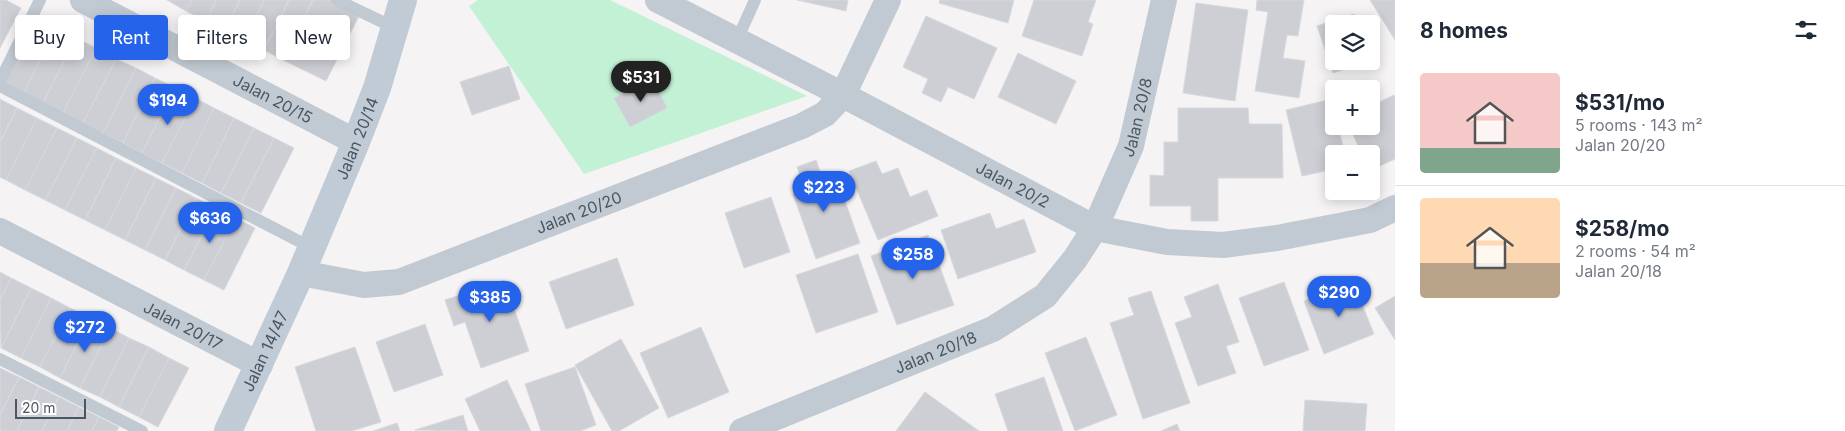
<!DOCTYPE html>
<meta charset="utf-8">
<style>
:root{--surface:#fff;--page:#f6f6f7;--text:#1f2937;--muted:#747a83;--line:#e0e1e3;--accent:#2563eb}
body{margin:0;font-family:Inter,sans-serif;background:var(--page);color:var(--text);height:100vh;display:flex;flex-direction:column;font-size:19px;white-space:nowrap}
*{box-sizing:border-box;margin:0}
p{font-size:16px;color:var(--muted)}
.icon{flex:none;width:28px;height:28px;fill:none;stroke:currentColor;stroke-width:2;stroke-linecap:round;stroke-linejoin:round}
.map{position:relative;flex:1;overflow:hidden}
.side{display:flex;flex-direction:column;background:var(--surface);width:450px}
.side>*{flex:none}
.banner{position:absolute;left:15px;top:15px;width:475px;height:45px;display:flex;gap:10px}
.controls{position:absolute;left:1325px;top:15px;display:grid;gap:10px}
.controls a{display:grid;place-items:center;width:55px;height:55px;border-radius:5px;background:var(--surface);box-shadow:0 2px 12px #0003;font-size:25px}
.scale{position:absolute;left:15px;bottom:12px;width:71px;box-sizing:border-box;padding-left:5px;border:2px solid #4a5661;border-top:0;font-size:14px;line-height:18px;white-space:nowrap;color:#4a5661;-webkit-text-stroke:4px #fff;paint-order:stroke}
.price{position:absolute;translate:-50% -42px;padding:0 11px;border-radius:18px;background:var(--accent);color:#fff;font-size:16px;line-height:32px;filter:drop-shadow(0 1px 2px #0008)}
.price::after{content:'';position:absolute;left:50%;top:30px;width:15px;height:11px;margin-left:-8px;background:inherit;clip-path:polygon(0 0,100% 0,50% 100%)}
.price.selected{background:#222;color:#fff}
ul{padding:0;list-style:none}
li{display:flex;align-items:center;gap:15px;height:125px;padding:0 25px}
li+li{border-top:1px solid var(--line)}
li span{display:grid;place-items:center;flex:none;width:140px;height:100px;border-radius:5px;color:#555}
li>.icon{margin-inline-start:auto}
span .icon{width:60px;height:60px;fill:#fffc;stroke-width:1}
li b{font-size:21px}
h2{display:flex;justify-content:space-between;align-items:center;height:60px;padding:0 25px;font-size:21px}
.tag{padding:0 18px;border-radius:5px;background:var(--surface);box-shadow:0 2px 12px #0003;font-size:18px;line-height:45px}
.tag.selected{background:var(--accent);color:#fff}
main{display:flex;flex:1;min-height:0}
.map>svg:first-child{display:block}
.green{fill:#c3f1d5}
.building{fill:#cdcfd5;stroke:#d7d9de}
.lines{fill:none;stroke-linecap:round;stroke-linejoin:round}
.lane{stroke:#c1cad2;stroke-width:12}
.street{stroke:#c1cad2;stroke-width:26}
.secondary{stroke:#c1cbd6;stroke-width:28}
.labels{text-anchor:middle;stroke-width:5;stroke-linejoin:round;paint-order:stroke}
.street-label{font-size:16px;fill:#4a5661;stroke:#fff}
</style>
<main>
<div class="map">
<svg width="1395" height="431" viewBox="0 0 1395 431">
<rect width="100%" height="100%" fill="#f5f3f3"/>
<path class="green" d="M 478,0 L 610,0 L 807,96 L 584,174 L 469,6 Z"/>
<path class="building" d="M 0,0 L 6,0 L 21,8 L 0,48 Z
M 167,0 L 192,0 L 186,11 Z
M 192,0 L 216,0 L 206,21 L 186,11 Z
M 216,0 L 240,0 L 225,30 L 206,21 Z
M 240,0 L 264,0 L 244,40 L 225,30 Z
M 264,0 L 289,0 L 264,50 L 244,40 Z
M 289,0 L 313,0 L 283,60 L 264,50 Z
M 313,0 L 332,0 L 360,14 L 326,81 L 283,60 Z
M 797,0 L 848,0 L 846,11 Z
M 940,0 L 1014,0 L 1008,23 L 939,3 Z
M 1034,0 L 1096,0 L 1088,22 L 1093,24 L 1082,56 L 1022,36 Z
M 1257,0 L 1304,0 L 1298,36 L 1287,35 L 1283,58 L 1305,61 L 1299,98 L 1255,91 L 1268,12 L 1256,10 Z
M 1370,0 L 1395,0 L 1395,40 Z
M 1196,3 L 1248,10 L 1235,101 L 1183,93 Z
M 1354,14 L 1358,24 L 1334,24 L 1334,61 L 1368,61 L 1333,73 L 1317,26 Z
M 926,16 L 997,48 L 974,99 L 948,87 L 941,102 L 922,93 L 928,79 L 903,67 Z
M 36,19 L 56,28 L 24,93 L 4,83 Z
M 56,28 L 76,38 L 43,103 L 24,93 Z
M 76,38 L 96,48 L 63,113 L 43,103 Z
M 96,48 L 116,59 L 83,123 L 63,113 Z
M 1018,53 L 1076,81 L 1056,124 L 998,97 Z
M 116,59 L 136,68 L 103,133 L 83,123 Z
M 509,66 L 520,99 L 472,115 L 460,82 Z
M 136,68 L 155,78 L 123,143 L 103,133 Z
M 155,78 L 175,88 L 142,153 L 123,143 Z
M 652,78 L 667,108 L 630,127 L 614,98 Z
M 175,88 L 195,98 L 162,163 L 142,153 Z
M 1394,95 L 1395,98 L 1395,159 L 1371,170 L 1371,154 L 1362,154 L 1349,126 L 1371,126 L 1371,106 Z
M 195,98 L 214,108 L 182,173 L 162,163 Z
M 0,99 L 17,108 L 0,142 Z
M 1332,99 L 1334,107 L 1334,126 L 1338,126 L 1345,154 L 1334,154 L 1334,169 L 1302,176 L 1286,110 Z
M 17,108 L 37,118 L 6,180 L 0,177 L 0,142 Z
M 214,108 L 234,118 L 202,183 L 182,173 Z
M 1178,108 L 1248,108 L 1249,124 L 1282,124 L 1283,178 L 1218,178 L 1218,221 L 1191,221 L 1191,206 L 1150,206 L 1150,175 L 1164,176 L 1164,142 L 1178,142 Z
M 37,118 L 57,128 L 25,190 L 6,180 Z
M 234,118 L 254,128 L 221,193 L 202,183 Z
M 57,128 L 77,138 L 45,200 L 25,190 Z
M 254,128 L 274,138 L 241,203 L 221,193 Z
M 77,138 L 97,148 L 65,210 L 45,200 Z
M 274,138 L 294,148 L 261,213 L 241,203 Z
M 97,148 L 116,158 L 85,220 L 65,210 Z
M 116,158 L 136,168 L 105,230 L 85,220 Z
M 816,160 L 823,180 L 836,176 L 860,243 L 816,259 L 793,194 L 805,190 L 797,167 Z
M 876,161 L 882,174 L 898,168 L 910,197 L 927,190 L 938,216 L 878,240 L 849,171 Z
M 136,168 L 156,178 L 125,240 L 105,230 Z
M 156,178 L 176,188 L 145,250 L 125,240 Z
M 176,188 L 196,198 L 165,260 L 145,250 Z
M 771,197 L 790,252 L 744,268 L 725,213 Z
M 196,198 L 216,208 L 184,270 L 165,260 Z
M 216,208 L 236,218 L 204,280 L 184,270 Z
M 990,213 L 996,229 L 1024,219 L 1036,252 L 958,279 L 941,230 Z
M 236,218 L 255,228 L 224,290 L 204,280 Z
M 928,235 L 954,305 L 897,325 L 871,256 Z
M 858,254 L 878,312 L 816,333 L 796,275 Z
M 617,258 L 634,305 L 566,329 L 549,282 Z
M 0,272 L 11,278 L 0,300 Z
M 11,278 L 31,288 L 1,348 L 0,300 Z
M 504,280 L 529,351 L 481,368 L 465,322 L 454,326 L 445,300 Z
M 1284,282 L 1309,350 L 1264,366 L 1239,298 Z
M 1353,282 L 1374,334 L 1324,354 L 1304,301 Z
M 1218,284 L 1239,342 L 1226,346 L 1236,373 L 1198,386 L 1175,323 L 1192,317 L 1184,297 Z
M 31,288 L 51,298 L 21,358 L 1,348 Z
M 1151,291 L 1190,403 L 1143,419 L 1110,323 L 1134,315 L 1128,298 Z
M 1395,296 L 1395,340 L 1375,308 Z
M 51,298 L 70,308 L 40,367 L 21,358 Z
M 70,308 L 90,318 L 60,378 L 40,367 Z
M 90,318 L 110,328 L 80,388 L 60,378 Z
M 425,324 L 443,375 L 394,392 L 376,342 Z
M 701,327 L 729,392 L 668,418 L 640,353 Z
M 110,328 L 129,338 L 100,397 L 80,388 Z
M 1086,337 L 1117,415 L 1075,431 L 1045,353 Z
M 129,338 L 149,347 L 119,407 L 100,397 Z
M 621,339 L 659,408 L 619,431 L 612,431 L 575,365 Z
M 149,347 L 169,358 L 139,417 L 119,407 Z
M 355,347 L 381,422 L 352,431 L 316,431 L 295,367 Z
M 169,358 L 189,368 L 158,427 L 139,417 Z
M 575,367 L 596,425 L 580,431 L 541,431 L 525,384 Z
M 0,368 L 19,377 L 0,415 Z
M 19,377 L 39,387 L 17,431 L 0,431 L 0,415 Z
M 1044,377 L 1063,431 L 1008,431 L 995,394 Z
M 507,380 L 531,431 L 480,431 L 465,399 Z
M 39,387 L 59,397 L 42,431 L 17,431 Z
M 925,392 L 979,431 L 896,431 Z
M 59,397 L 79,407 L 67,431 L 42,431 Z
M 1305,400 L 1367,404 L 1365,431 L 1303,431 Z
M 79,407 L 99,417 L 92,431 L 67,431 Z
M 463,415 L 468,431 L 415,430 Z
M 99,417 L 119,427 L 117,431 L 92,431 Z
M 397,423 L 400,431 L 373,431 Z
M 1177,424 L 1180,431 L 1161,431 Z"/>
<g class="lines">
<path class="lane" d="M 337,0 L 395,28
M 737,40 L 755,0
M 0,81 L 40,0
M 0,86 L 312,248
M 0,359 L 142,431"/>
<g class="street">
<path id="s1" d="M 83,0 L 356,142"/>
<path id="s2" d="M 658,0 L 843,95 L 1095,228 L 1167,242 L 1223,245 L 1277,238 L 1370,220 L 1395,208"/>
<path id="s3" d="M 0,231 L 260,365"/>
<path id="s4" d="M 301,273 L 364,285 L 399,282 L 802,126 L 825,114 L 843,95 L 888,0"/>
<path id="s5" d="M 742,431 L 993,329 L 1045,296 L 1075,259 L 1095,228 L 1131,146 L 1164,0"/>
</g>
<path class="secondary" id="s6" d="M 228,431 L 301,273 L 356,142 L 377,88 L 403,0"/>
</g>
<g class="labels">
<g class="street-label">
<text dy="6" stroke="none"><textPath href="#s1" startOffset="214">Jalan 20/15</textPath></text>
<text dy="6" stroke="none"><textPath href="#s5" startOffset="536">Jalan 20/8</textPath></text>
<text dy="6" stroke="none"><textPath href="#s6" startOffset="320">Jalan 20/14</textPath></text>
<text dy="6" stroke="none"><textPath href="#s2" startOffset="400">Jalan 20/2</textPath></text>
<text dy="6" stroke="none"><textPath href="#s4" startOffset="292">Jalan 20/20</textPath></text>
<text dy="6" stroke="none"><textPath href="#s3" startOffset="206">Jalan 20/17</textPath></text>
<text dy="6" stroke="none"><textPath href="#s6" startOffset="88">Jalan 14/47</textPath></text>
<text dy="6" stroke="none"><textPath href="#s5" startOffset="209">Jalan 20/18</textPath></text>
</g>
</g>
</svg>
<div class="controls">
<a><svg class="icon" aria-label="layers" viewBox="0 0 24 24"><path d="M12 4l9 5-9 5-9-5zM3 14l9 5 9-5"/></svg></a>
<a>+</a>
<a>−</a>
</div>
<div class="scale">20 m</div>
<b class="price selected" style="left:641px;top:103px">$531</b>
<b class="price" style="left:168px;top:126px">$194</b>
<b class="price" style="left:824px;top:213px">$223</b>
<b class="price" style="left:210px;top:244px">$636</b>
<b class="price" style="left:913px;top:280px">$258</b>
<b class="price" style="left:1339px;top:318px">$290</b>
<b class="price" style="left:490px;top:323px">$385</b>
<b class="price" style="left:85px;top:353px">$272</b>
<div class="banner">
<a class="tag">Buy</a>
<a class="tag selected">Rent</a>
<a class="tag">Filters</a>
<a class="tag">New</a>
</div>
</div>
<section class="side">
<h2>8 homes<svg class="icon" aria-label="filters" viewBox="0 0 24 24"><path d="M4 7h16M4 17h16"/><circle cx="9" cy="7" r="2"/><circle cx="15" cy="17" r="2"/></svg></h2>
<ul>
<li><span style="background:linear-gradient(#f6c9c9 75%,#7fa58c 0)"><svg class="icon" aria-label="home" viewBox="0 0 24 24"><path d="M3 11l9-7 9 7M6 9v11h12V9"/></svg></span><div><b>$531/mo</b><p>5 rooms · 143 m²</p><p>Jalan 20/20</p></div></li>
<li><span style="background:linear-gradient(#ffd9b3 65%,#b9a48a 0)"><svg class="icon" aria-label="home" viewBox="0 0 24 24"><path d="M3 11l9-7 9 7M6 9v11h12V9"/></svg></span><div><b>$258/mo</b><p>2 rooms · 54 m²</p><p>Jalan 20/18</p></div></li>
</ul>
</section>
</main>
